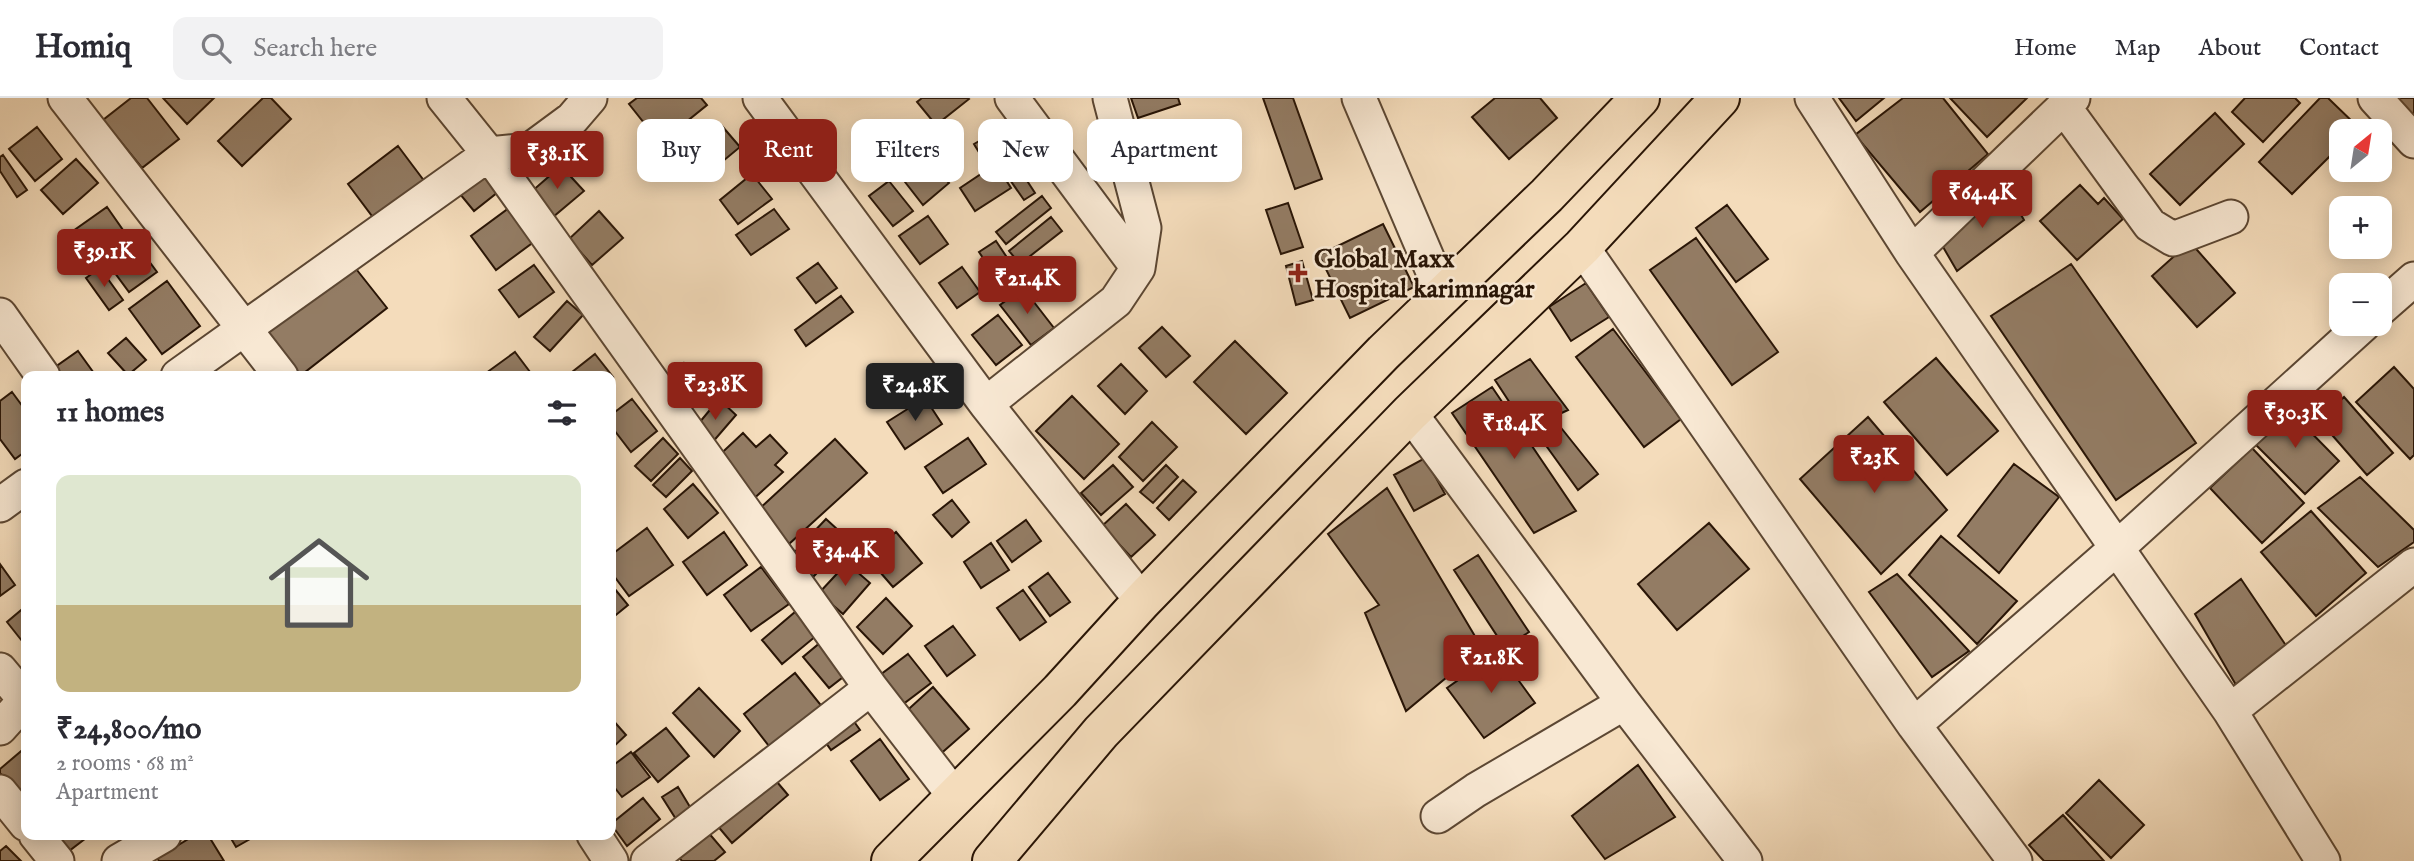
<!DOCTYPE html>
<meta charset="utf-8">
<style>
:root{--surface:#fff;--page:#f2f2f3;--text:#2b2b33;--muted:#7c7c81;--line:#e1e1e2;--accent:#8f2418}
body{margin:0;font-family:"IM FELL English",serif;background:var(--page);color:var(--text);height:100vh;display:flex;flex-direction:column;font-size:26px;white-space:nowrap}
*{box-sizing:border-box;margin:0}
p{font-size:23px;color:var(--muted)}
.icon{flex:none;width:38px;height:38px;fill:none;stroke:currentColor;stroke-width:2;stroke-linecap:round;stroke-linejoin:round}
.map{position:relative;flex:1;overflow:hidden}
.panel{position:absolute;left:21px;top:273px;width:595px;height:469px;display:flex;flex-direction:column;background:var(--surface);border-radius:14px;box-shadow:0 4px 18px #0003}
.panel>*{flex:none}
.top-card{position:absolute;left:637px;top:21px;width:665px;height:63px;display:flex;gap:14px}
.needle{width:46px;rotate:30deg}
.buttons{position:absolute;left:2329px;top:21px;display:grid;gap:14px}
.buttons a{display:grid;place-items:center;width:63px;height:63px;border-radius:14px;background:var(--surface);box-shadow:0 4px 18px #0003;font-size:35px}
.price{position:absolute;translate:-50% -60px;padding:0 16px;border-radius:7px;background:var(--accent);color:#fff;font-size:23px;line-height:46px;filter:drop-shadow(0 2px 4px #0008)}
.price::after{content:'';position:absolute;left:50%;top:42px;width:21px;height:16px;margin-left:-10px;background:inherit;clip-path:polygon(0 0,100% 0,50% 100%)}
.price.current{background:#222;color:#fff}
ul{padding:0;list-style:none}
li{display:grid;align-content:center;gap:14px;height:371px;padding:0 35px}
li+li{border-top:2px solid var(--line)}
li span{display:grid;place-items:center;height:217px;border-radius:14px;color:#555}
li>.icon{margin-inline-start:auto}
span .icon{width:126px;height:126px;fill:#fffc;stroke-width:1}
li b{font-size:30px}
h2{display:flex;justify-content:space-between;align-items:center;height:84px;padding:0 35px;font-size:30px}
.pill{padding:0 24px;border-radius:14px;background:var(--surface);box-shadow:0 4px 18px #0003;font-size:24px;line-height:63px}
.pill.current{background:var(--accent);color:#fff}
header{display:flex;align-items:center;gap:42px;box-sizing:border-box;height:98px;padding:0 35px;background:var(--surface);border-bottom:2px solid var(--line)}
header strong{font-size:33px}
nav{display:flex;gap:38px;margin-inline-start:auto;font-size:24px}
.search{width:490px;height:63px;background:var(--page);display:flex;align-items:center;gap:18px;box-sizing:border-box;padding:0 24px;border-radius:14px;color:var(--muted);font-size:26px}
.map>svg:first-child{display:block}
.building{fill:#937c64;stroke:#291506;stroke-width:2}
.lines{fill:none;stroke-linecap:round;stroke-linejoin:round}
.street-casing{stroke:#5c4733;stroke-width:37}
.primary-casing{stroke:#291506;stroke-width:42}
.street{stroke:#f8e8d3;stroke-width:33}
.primary{stroke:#f4dcbb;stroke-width:38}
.poi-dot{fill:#8f2418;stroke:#f8e8d3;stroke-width:2.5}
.labels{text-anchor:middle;stroke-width:5;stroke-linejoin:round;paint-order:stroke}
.poi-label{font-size:26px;font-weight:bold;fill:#291506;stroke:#f8e8d3;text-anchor:start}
</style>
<header>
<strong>Homiq</strong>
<div class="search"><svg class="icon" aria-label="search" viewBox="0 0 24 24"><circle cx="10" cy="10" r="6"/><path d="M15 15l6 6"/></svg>Search here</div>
<nav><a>Home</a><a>Map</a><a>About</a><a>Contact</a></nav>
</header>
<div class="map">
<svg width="2414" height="763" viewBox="0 0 2414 763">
<rect width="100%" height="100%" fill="#f4dcbb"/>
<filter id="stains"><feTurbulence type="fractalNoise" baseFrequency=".00286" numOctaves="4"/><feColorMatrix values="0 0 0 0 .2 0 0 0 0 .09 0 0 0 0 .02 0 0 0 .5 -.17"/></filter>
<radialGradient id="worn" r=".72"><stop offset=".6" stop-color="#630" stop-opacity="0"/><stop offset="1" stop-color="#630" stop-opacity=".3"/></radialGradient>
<path class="building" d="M 131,0 L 147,0 L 179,41 L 142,70 L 103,22 Z
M 163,0 L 214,0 L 187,26 Z
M 263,0 L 271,0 L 291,21 L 242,68 L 218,43 Z
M 637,0 L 701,0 L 707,7 L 660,45 L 629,6 Z
M 922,0 L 968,0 L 969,1 L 936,27 L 917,4 Z
M 1131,0 L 1178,0 L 1180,6 L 1138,20 Z
M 1263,0 L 1293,0 L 1322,81 L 1295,91 Z
M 1495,0 L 1540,0 L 1557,20 L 1509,61 L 1472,19 Z
M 1839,0 L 1884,0 L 1856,23 Z
M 1903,0 L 1943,0 L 1988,56 L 1920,114 L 1855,37 Z
M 1950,0 L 2027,0 L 1987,39 Z
M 2245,0 L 2295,0 L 2300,5 L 2263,44 L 2232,14 Z
M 2320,0 L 2328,0 L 2358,29 L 2354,33 L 2342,33 L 2342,46 L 2292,96 L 2259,64 Z
M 2396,0 L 2414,0 L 2414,21 Z
M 2215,15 L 2244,46 L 2180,107 L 2150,76 Z
M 722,28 L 740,49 L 700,82 L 682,60 Z
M 37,29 L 62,61 L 35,83 L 9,51 Z
M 1222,30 L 1232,63 L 1169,81 L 1159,48 Z
M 993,35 L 1002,50 L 983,61 L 974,46 Z
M 398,48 L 428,88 L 378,126 L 348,86 Z
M 923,54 L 949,85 L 923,107 L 898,75 Z
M 3,57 L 27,92 L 17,99 L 0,73 L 0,59 Z
M 76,61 L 98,85 L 63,116 L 41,92 Z
M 996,66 L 1011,90 L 975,113 L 960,90 Z
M 561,68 L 584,93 L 553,119 L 531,94 Z
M 479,71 L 498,94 L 474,113 L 455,90 Z
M 1020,72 L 1035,95 L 1024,102 L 1008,79 Z
M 752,76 L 772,101 L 738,126 L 720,102 Z
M 889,83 L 913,113 L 893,128 L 869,98 Z
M 2080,87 L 2098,106 L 2104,100 L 2123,121 L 2077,162 L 2040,123 Z
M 2006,91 L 2024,122 L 1957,173 L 1939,142 Z
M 1042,98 L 1051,110 L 1006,146 L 996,134 Z
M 1288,105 L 1303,149 L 1281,156 L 1266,112 Z
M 1727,107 L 1768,161 L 1736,184 L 1696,130 Z
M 107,109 L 123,132 L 89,156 L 73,133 Z
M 509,110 L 535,143 L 496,172 L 471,138 Z
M 774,111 L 789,131 L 751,157 L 736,137 Z
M 599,113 L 623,140 L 592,167 L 569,141 Z
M 928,118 L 948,146 L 920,166 L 899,138 Z
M 1051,119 L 1062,133 L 1020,166 L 1009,153 Z
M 1383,126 L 1414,189 L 1350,220 L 1319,157 Z
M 1696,140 L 1778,254 L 1732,287 L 1650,172 Z
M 996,143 L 1006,158 L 989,169 L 979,154 Z
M 2190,144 L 2235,195 L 2197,229 L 2152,178 Z
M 137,147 L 157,174 L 129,194 L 109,167 Z
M 349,162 L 387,210 L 300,278 L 262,230 Z
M 1302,163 L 1313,202 L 1296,207 L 1286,168 Z
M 818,165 L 837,190 L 816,205 L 797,180 Z
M 2071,166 L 2196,345 L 2116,402 L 1991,218 Z
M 534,167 L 554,194 L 519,219 L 499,192 Z
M 962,169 L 980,194 L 957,210 L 939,185 Z
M 100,170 L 123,202 L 109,212 L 86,180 Z
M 167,183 L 200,228 L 162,256 L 129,211 Z
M 1586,185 L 1609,219 L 1571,243 L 1549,209 Z
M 1023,190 L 1054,230 L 1031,247 L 1000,207 Z
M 841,198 L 853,214 L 806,248 L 795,232 Z
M 567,203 L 583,217 L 550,253 L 534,239 Z
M 998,217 L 1022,247 L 996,267 L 972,237 Z
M 1162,229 L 1190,258 L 1166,279 L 1139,250 Z
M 1613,231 L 1681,321 L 1644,349 L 1576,259 Z
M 126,240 L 146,262 L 128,277 L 108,255 Z
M 1235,243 L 1287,295 L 1246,336 L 1194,284 Z
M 78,253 L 96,278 L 51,278 L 48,274 Z
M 515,254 L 533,278 L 482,278 Z
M 595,256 L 613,279 L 611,280 L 611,278 L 567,278 Z
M 1936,260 L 1998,333 L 1947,377 L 1884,304 Z
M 1530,261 L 1568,312 L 1527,331 L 1495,282 Z
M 684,265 L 705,284 L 684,310 L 662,291 Z
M 1121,266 L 1147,293 L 1125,316 L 1098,288 Z
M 2394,269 L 2414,291 L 2414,357 L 2410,361 L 2356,304 Z
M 1492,289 L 1576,413 L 1534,435 L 1452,315 Z
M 12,294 L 26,313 L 26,353 L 15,361 L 0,341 L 0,303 Z
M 1072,298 L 1119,346 L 1084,381 L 1036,333 Z
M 2344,299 L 2393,355 L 2367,377 L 2319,322 Z
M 925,300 L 942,326 L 905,351 L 887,324 Z
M 632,301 L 657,333 L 631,354 L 611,328 L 611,317 Z
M 719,301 L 736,317 L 711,346 L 694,331 Z
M 2286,309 L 2339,363 L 2305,396 L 2251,342 Z
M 1868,319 L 1947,412 L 1881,476 L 1800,381 Z
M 1152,324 L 1177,349 L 1143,383 L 1119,359 Z
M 1558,326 L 1598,376 L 1578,392 L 1537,335 Z
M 743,335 L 756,349 L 770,337 L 787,355 L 775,367 L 783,374 L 749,405 L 712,364 Z
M 663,340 L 678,356 L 651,383 L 635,368 Z
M 968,340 L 986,366 L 943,395 L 925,369 Z
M 835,341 L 867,375 L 789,446 L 758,412 Z
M 2252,350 L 2304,405 L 2262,445 L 2210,390 Z
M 680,360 L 692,373 L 666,399 L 653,387 Z
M 1425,360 L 1445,396 L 1414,413 L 1394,377 Z
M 2014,366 L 2059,399 L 1999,475 L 1958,438 Z
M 1113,367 L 1133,389 L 1101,417 L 1081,395 Z
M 1166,367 L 1178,379 L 1153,405 L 1140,394 Z
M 2360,379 L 2414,432 L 2414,444 L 2378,469 L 2318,410 Z
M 1183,382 L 1196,394 L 1169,422 L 1157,410 Z
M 693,386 L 718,415 L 688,440 L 664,411 Z
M 1387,390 L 1482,550 L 1406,613 L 1365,515 L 1379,507 L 1328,436 Z
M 952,402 L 969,424 L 952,439 L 933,417 Z
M 1126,406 L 1155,437 L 1131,459 L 1102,428 Z
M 2311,413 L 2366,475 L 2316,518 L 2261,454 Z
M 826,421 L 849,442 L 813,479 L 791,458 Z
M 1026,422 L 1041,443 L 1012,464 L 997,443 Z
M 1709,425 L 1749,471 L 1677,532 L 1638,486 Z
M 647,430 L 673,467 L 629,498 L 611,474 L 611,457 Z
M 724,434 L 747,467 L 707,497 L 683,464 Z
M 896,434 L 922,465 L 893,489 L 867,459 Z
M 1941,438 L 2017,503 L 1977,546 L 1909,477 Z
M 991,445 L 1009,472 L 981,490 L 964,464 Z
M 1478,457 L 1529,534 L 1505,550 L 1454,472 Z
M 847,465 L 870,485 L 843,516 L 819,495 Z
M 0,466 L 15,487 L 0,498 Z
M 761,469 L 789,506 L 751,533 L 724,497 Z
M 1048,475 L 1070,504 L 1050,518 L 1029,489 Z
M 1897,476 L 1969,553 L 1932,579 L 1869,494 Z
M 2241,481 L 2287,549 L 2236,587 L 2195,516 Z
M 614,490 L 628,507 L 611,521 L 611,492 Z
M 1023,492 L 1046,524 L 1020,542 L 997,510 Z
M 886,500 L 912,528 L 883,556 L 857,529 Z
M 26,508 L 26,548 L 7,524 Z
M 795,514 L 816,538 L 782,566 L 762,542 Z
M 953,528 L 975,557 L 947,578 L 925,548 Z
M 821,544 L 847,576 L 829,590 L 803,559 Z
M 1498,554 L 1535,605 L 1484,640 L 1447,590 Z
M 908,556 L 931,585 L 898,610 L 876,580 Z
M 795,575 L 828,616 L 776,657 L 744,616 Z
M 933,589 L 969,631 L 937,659 L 901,618 Z
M 699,590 L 740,633 L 714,659 L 673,615 Z
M 848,615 L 860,632 L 831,652 L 819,635 Z
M 611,620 L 626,637 L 611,651 Z
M 666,630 L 689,658 L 658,684 L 634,655 Z
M 880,641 L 909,681 L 880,702 L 851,663 Z
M 26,649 L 26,700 L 23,702 L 0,675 L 0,671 Z
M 631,654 L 650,679 L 622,699 L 611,685 L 611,669 Z
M 1638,667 L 1675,719 L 1605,761 L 1572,718 Z
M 772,678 L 788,697 L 732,745 L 716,726 Z
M 2099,682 L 2144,727 L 2111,760 L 2066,715 Z
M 678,689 L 696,719 L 681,729 L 662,699 Z
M 643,700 L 660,721 L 627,748 L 611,726 Z
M 2063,717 L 2104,763 L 2044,763 L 2029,747 Z
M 707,733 L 725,754 L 714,763 L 682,763 L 678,758 Z
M 56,737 L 90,737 L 69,753 Z
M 195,737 L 208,737 L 224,763 L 159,763 L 157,760 Z
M 229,737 L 257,737 L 236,749 Z
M 6,748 L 21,763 L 0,763 L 0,753 Z"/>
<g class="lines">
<g class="street-casing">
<path id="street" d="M 65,0 L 281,278
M 444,0 L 489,56 L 871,590 L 956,700
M 760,0 L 986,306 L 1142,503
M 1012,0 L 1138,170
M 1359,0 L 1443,197
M 1812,0 L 1912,155 L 2230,613 L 2323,763
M 2375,0 L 2414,43
M 2064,9 L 2150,127 L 2173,141 L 2231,119
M 1582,149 L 1914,627 L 2015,763
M 1912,155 L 2073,0
M 2380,211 L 2414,181
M 0,217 L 43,278
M 178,278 L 489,56 L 530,52 L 572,21 L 590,0
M 986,306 L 1116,203 L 1138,170 L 1144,130 L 1110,0
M 1410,315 L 1624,605 L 1745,763
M 0,407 L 26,388
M 0,572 L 25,602
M 2230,613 L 2414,467
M 1914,627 L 2118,449 L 2364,226
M 0,630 L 26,601
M 0,694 L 26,726
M 1438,718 L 1476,692 L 1624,605
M 36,737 L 57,763
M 594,737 L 611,763
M 119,763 L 164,737
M 648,763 L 871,590"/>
</g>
<g class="primary-casing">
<path id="primary" d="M 891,763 L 1060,593 L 1142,503 L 1384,254 L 1547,97 L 1640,0
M 992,763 L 1101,634 L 1410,315 L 1582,149 L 1720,0"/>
</g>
<use href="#street" class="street"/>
<use href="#primary" class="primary"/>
</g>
<path class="poi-dot" d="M1294.5 164.5h7v7h7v7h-7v7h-7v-7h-7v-7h7z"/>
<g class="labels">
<g class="poi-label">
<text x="1314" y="169">Global Maxx<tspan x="1314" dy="30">Hospital karimnagar</tspan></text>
</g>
</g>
<rect width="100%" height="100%" filter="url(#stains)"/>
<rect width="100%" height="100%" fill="url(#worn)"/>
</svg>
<div class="buttons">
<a><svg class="needle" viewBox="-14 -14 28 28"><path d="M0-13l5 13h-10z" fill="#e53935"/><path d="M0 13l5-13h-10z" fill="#7c7c81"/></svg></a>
<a>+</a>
<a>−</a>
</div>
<b class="price" style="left:557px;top:93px">₹38.1K</b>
<b class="price" style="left:1982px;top:132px">₹64.4K</b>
<b class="price" style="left:104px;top:191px">₹39.1K</b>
<b class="price" style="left:1027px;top:218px">₹21.4K</b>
<b class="price" style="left:715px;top:324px">₹23.8K</b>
<b class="price current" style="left:915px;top:325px">₹24.8K</b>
<b class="price" style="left:2295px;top:352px">₹30.3K</b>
<b class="price" style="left:1514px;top:363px">₹18.4K</b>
<b class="price" style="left:1874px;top:397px">₹23K</b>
<b class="price" style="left:845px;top:490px">₹34.4K</b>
<b class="price" style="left:1491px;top:597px">₹21.8K</b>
<div class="top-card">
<a class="pill">Buy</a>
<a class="pill current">Rent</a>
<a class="pill">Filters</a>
<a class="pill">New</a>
<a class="pill">Apartment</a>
</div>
<section class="panel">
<h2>11 homes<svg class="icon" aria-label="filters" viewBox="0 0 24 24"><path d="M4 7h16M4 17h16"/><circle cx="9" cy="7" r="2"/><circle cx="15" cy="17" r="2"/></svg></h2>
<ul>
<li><span style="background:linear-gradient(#dfe7d0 60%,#c2b280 0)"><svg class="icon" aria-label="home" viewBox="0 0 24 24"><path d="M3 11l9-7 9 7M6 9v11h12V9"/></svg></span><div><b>₹24,800/mo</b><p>2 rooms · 68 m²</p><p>Apartment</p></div></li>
</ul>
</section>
</div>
